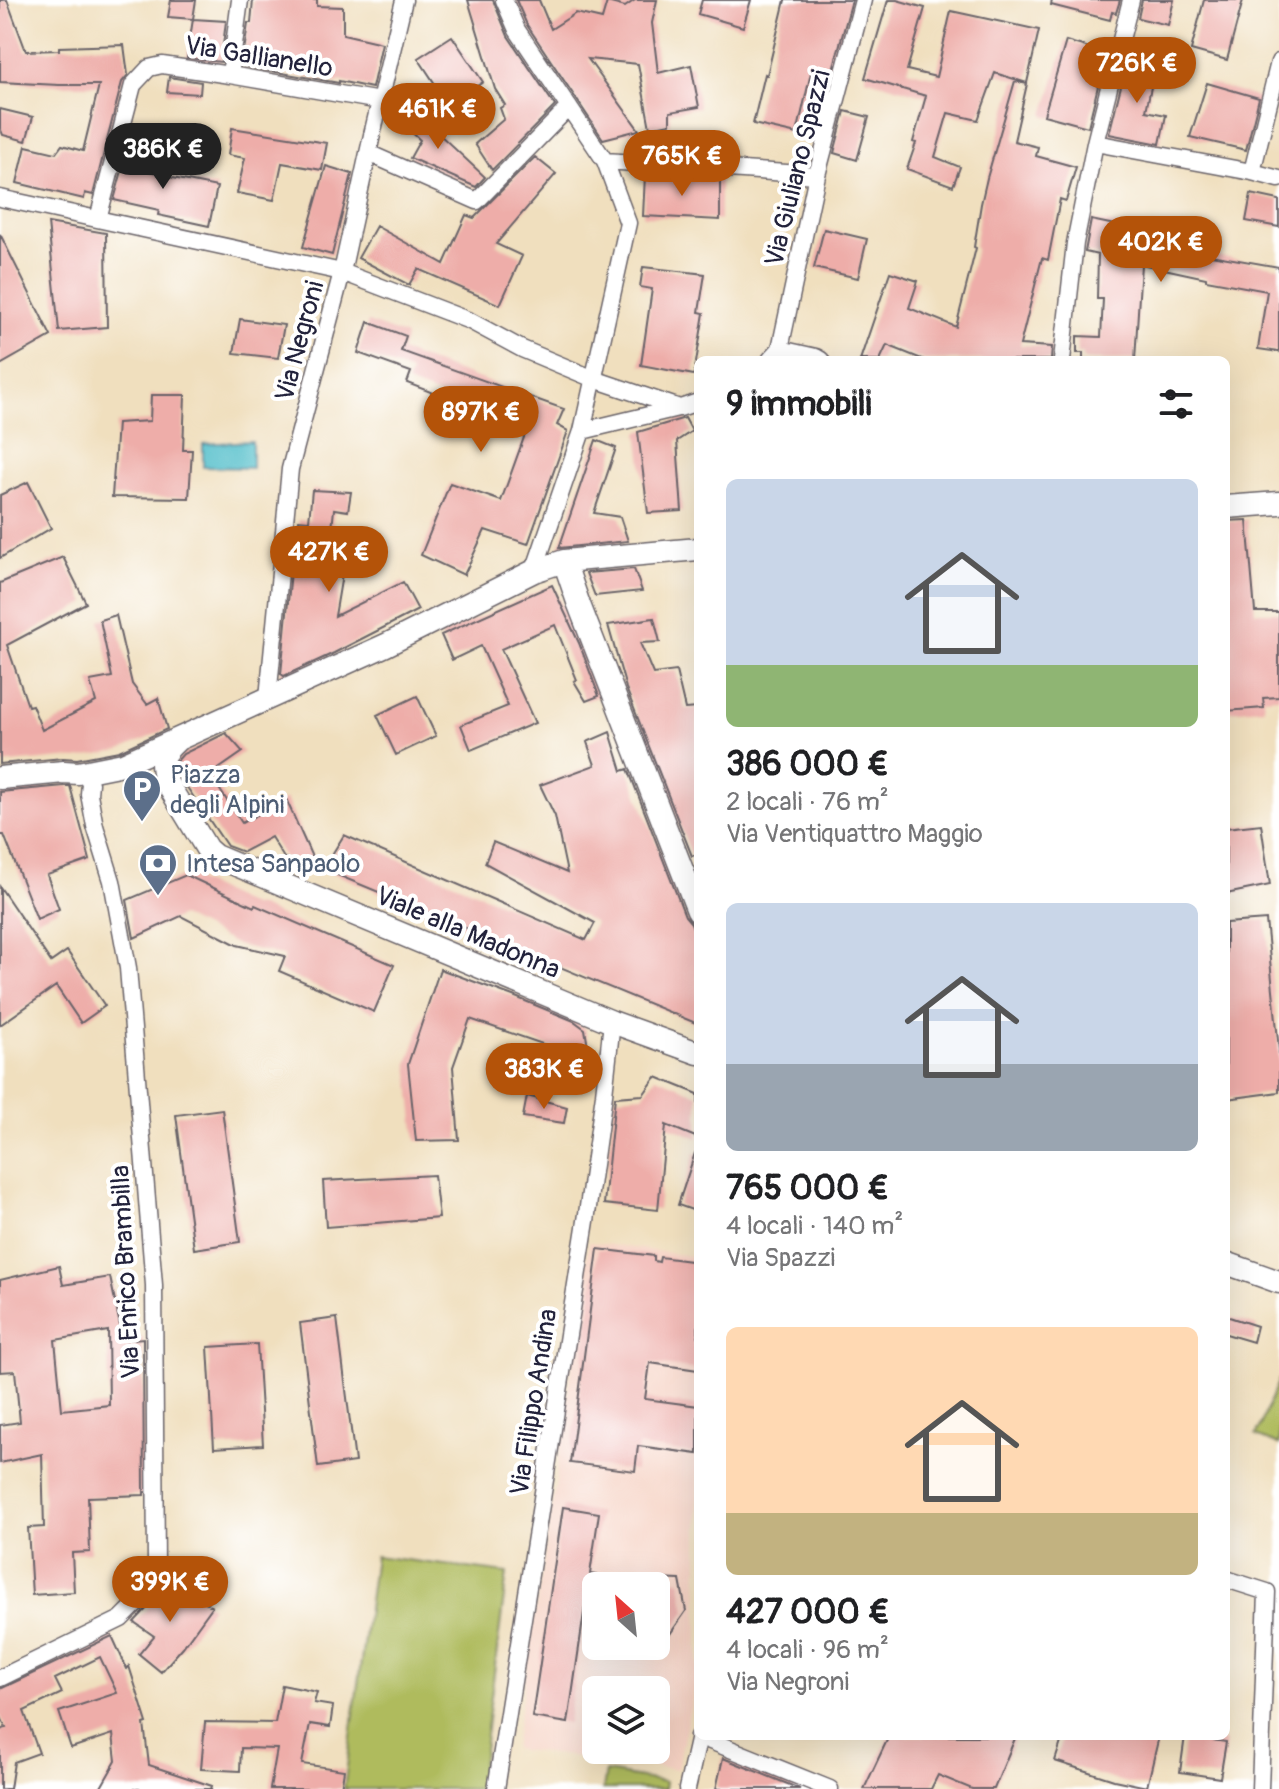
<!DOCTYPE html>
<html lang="it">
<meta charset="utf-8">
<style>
:root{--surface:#fff;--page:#f2f2f2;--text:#202124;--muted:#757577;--accent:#b45309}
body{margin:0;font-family:Pangolin,sans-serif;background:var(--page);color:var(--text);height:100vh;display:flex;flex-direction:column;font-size:30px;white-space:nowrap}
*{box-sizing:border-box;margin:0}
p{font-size:26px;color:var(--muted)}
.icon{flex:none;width:44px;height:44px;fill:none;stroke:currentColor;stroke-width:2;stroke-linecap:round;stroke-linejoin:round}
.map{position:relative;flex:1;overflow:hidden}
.sheet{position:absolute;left:694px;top:356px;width:536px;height:1384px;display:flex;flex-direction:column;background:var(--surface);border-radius:12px;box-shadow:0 8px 32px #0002}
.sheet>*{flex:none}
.needle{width:52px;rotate:333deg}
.controls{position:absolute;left:582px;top:1572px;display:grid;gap:16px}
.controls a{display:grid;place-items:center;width:88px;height:88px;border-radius:12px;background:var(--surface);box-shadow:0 8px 32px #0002;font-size:40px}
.price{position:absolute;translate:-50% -68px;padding:0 18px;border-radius:28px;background:var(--accent);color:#fff;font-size:26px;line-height:52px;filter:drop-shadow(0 2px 4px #0008)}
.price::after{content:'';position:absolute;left:50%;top:48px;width:24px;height:18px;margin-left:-12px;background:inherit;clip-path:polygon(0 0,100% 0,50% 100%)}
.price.selected{background:#222;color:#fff}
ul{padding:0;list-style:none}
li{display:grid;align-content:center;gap:16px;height:424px;padding:0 32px}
li span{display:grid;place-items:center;height:248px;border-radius:12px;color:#555}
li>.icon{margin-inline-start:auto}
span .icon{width:144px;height:144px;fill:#fffc;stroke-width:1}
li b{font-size:34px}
h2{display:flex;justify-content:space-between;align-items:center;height:96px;padding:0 32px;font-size:34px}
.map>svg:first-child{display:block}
.built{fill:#f6d2c3;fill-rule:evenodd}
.green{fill:#afbb5d;stroke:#686e4c;stroke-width:2}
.water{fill:#50bdc9;stroke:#397082;stroke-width:2}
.building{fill:#eeada9;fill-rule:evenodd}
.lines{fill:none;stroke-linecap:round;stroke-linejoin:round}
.minor-casing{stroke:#6a6469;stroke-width:19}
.tertiary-casing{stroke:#6a6469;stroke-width:25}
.minor{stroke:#fff;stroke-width:16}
.tertiary{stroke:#fff;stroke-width:22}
.labels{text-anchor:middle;stroke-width:8;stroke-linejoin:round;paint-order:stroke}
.street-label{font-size:26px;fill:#22223b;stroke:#fff}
.service-label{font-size:26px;fill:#4e5e75;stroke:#fff;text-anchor:start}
</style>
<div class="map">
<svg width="1279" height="1789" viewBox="0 0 1279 1789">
<rect width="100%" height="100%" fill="#fff"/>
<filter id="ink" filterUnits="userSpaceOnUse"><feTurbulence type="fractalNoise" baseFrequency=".0125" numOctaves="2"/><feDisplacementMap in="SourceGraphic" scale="16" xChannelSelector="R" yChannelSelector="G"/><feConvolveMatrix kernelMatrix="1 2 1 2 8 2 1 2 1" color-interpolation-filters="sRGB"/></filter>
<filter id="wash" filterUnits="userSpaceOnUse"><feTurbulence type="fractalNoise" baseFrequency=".006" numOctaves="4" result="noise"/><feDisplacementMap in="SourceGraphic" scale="32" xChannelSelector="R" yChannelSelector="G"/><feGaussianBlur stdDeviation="1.8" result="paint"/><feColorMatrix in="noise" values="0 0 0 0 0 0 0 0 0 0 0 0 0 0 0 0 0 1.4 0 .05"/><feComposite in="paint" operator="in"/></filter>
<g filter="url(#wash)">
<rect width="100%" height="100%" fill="#f0dfbe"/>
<path class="built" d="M 589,1242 L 698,1257 L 698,1673 L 677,1769 L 514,1749 L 555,1488 ZM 596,1586 L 656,1586 L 656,1646 L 596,1646 ZM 596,1690 L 656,1690 L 656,1750 L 596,1750 Z"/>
<path class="green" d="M 1279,1379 L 1279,1445 L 1256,1436 Z
M 375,1556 L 507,1573 L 479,1789 L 344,1789 Z
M 606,1772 L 665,1782 L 664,1789 L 603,1789 Z"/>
<path class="water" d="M 252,441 L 252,468 L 203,467 L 203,444 Z"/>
<g id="blocks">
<path class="building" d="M 0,0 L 7,0 L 26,51 L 59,50 L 59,47 L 124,45 L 128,75 L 122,82 L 93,195 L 85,193 L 84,199 L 17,183 L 26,146 L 56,153 L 62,145 L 83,151 L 99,85 L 59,85 L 0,82 Z
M 171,0 L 196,0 L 193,19 L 168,17 Z
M 253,0 L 317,0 L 317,6 L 343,7 L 343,34 L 382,43 L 372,88 L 339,81 L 339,83 L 242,66 L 248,23 L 251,23 Z
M 468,0 L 493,0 L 508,36 L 555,106 L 492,170 L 475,144 L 504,119 L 500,108 L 505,105 L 495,89 Z
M 516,0 L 539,0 L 551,29 L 576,13 L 602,19 L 607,2 L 625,7 L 635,0 L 657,0 L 652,23 L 658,73 L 691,65 L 699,107 L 670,112 L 670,124 L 650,128 L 638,64 L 588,59 L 639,130 L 603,139 L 527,25 Z
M 702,0 L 751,0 L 743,27 L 698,14 Z
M 785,0 L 852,0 L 832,73 L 812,68 L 797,134 L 753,124 L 765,74 L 767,75 Z
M 888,0 L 897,0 L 925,8 L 907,70 L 936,77 L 951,11 L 1039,30 L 1027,83 L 995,73 L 978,120 L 948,113 L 935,157 L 960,167 L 953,186 L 907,169 L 916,143 L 913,142 L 926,96 L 865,78 Z
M 1052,0 L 1120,0 L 1116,13 L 1112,12 L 1110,20 L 1051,5 Z
M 1142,0 L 1174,0 L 1168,25 L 1138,18 Z
M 1204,0 L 1243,0 L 1227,60 L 1191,50 Z
M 193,19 L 226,21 L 221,62 L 187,58 Z
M 452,36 L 483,82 L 449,105 L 418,58 Z
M 1066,41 L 1106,53 L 1088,127 L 1044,115 Z
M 1128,58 L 1156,63 L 1146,111 L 1166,115 L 1160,144 L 1109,134 Z
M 169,77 L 201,82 L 200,94 L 167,92 Z
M 1015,81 L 1027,84 L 1014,141 L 1038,147 L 1036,156 L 1076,167 L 1066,201 L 1060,199 L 1048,260 L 1042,258 L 1020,345 L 1052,347 L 1051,360 L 924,360 L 887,345 L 880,360 L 860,360 L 890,272 L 918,281 L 909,308 L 956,327 L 976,248 L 974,247 L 981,204 L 987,178 Z
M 1207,83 L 1259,98 L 1246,150 L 1190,137 Z
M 406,103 L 419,115 L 412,122 L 437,132 L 485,177 L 476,187 L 410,158 L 420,140 L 394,116 Z
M 0,109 L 33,117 L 26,141 L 3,135 L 0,128 Z
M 845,111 L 869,117 L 857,160 L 834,153 Z
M 232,128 L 327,143 L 322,170 L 282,163 L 274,200 L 237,193 L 245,158 L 228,155 Z
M 129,145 L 151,147 L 148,171 L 158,173 L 158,175 L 217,187 L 209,226 L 158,215 L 159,210 L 114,200 Z
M 535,157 L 556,174 L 496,244 L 522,256 L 500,305 L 418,269 L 409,285 L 358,258 L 376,226 L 444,264 L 466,215 L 474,218 Z
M 326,166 L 352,174 L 332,255 L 303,247 Z
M 645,175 L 720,180 L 720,220 L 643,216 Z
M 1251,194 L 1279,200 L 1279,227 L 1246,221 Z
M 1091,220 L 1201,243 L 1199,253 L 1279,267 L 1279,352 L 1258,349 L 1267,291 L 1206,280 L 1206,278 L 1141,264 L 1135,360 L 1083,360 L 1083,353 L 1077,353 L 1077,336 L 1101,337 L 1103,299 L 1097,299 L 1098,255 L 1085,252 Z
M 48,223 L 106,233 L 107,327 L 59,331 Z
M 824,229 L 867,239 L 858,278 L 814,268 Z
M 0,234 L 51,336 L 0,365 Z
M 643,267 L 705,274 L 699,312 L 704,313 L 694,375 L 641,365 L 652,289 L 640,287 Z
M 240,319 L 284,325 L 278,358 L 234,353 Z
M 368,322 L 406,336 L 401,351 L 564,409 L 557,425 L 568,431 L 528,544 L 485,530 L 464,575 L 421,555 L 450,483 L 501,501 L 527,429 L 407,383 L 411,372 L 358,353 Z
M 151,395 L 185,395 L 183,450 L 192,450 L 189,498 L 112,497 L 117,423 L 150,421 Z
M 685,418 L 692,431 L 677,441 L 682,511 L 648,513 L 638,432 Z
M 596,440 L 616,448 L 594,513 L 620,517 L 628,541 L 559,548 Z
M 28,482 L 51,528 L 0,558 L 0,495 Z
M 312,490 L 351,492 L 348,511 L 334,509 L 329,562 L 344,563 L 335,616 L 403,582 L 418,610 L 334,653 L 284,676 L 281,674 L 292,561 L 299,520 L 309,521 Z
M 1247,520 L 1255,612 L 1279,612 L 1279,697 L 1263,698 L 1264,708 L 1226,711 L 1226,521 Z
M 63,557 L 86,603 L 7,645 L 28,706 L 32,705 L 42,730 L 96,702 L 90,681 L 112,677 L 100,620 L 116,615 L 132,684 L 147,704 L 158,698 L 167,729 L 119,751 L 77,759 L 63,758 L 0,764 L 0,583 Z
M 634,569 L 642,591 L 595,596 L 586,573 Z
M 552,585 L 579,643 L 599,696 L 586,701 L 574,681 L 577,680 L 555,625 L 501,649 L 535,723 L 471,750 L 461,725 L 508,706 L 481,646 L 452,660 L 441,635 Z
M 654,618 L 660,642 L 640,643 L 653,674 L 676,671 L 685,709 L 698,708 L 698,854 L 692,856 L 626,688 L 608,625 Z
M 417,696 L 436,736 L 396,755 L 377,715 Z
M 610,732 L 622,771 L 628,769 L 685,916 L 691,923 L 698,942 L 698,1024 L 323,869 L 344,835 L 586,940 L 595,923 L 485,863 L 493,842 L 567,873 L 555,816 L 540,785 L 595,765 L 587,742 Z
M 226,733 L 243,752 L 210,775 L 242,823 L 286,799 L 316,866 L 284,858 L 271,837 L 243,852 L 227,846 L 178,774 L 176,762 L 183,754 Z
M 64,786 L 70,786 L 90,860 L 47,875 L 59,909 L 37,919 L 4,835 L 0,835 L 0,792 Z
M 1261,824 L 1270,885 L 1226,894 L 1226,828 Z
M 186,875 L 254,907 L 255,905 L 394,965 L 374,1012 L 279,971 L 285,956 L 237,945 L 181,916 L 134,938 L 127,900 Z
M 0,887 L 51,962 L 67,951 L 105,1006 L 81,1023 L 56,986 L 0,1025 Z
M 1266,920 L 1279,1050 L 1279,1092 L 1226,1099 L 1226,923 Z
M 440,969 L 513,996 L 574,1021 L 585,1029 L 589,1053 L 585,1072 L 552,1069 L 557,1049 L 470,1019 L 453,1067 L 459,1140 L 416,1141 L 408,1064 Z
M 656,1077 L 698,1094 L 698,1138 L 666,1125 L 658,1210 L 604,1204 L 615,1097 L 643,1095 Z
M 527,1096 L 567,1107 L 564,1123 L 523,1117 Z
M 222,1109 L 240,1242 L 194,1249 L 176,1115 Z
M 695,1153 L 698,1154 L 698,1212 L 678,1205 Z
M 434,1175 L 439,1218 L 326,1227 L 323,1181 Z
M 598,1249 L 654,1256 L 654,1261 L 659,1262 L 660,1257 L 698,1262 L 698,1370 L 650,1363 L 645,1399 L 698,1406 L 698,1454 L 638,1446 L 635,1471 L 570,1463 Z
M 59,1266 L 63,1285 L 110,1277 L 123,1340 L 143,1338 L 144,1495 L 88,1497 L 90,1552 L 72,1553 L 74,1592 L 32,1595 L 28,1528 L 44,1527 L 42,1454 L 0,1463 L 0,1425 L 20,1422 L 15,1371 L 0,1372 L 0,1280 ZM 108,1331 L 109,1405 L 62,1410 L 55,1340 Z
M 1226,1316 L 1257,1326 L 1253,1342 L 1226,1334 Z
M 337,1318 L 355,1462 L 318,1467 L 300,1323 Z
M 257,1344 L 263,1445 L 214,1448 L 208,1347 Z
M 563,1507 L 599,1513 L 590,1574 L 596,1575 L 596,1607 L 585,1606 L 568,1723 L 532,1717 Z
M 656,1579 L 680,1580 L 686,1611 L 670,1634 L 656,1629 Z
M 162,1580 L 184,1595 L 188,1590 L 212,1607 L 183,1647 L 161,1672 L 139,1654 L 154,1636 L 134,1622 L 152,1603 Z
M 112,1636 L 127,1669 L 129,1666 L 147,1723 L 144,1724 L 149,1765 L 212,1786 L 211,1789 L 100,1789 L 116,1761 L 113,1734 L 71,1748 L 59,1712 L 117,1693 L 100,1657 L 55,1679 L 62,1693 L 24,1711 L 39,1753 L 14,1762 L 10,1789 L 0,1789 L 0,1730 L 6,1728 L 0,1715 L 0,1689 Z
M 282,1685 L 317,1692 L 314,1703 L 333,1706 L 330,1727 L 310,1724 L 302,1764 L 344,1770 L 341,1789 L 270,1789 L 277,1749 L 241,1748 L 240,1771 L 201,1769 L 205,1722 L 275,1723 Z
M 889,1736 L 1016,1736 L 994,1789 L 972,1789 L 938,1775 L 931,1789 L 864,1789 Z
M 1063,1736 L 1159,1736 L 1147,1787 L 1114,1780 L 1055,1761 Z
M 1185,1736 L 1226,1742 L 1220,1778 L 1180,1772 Z
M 723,1758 L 800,1789 L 716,1789 Z"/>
</g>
</g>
<g filter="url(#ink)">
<use href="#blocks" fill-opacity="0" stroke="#6a6469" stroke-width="2"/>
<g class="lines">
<g class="minor-casing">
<path id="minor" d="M 504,0 L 517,30 L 605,161 L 628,223 L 582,431 L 534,571
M 230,75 L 240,0
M 1095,143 L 1252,172 L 1279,179
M 368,153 L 477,201 L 569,107
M 605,161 L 817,175
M 1252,172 L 1279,62
M 0,198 L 342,272 L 470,321 L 522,349 L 594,379 L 680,408 L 698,402
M 98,219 L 133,85 L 149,68 L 162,65 L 230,75 L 380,101
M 780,349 L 817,175 L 863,0
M 770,360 L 780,349 L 816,357 L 821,360
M 1062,360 L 1075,243 L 1095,143 L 1131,0
M 582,431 L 678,408
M 268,698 L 290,469 L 342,272 L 372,135 L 404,0
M 1226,1579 L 1267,1592 L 1260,1789
M 0,1678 L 121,1619 L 142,1598 L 156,1568 L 154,1285 L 128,968 L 112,881 L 95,826 L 89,794 L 90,783
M 698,1736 L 830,1789
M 496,1789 L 586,1221 L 604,1094 L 612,1022
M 687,1789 L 699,1736"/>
</g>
<g class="tertiary-casing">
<path id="tertiary" d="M 1226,507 L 1279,503
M 564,561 L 578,602 L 698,911
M 176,741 C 161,755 159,760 165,780 L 207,849 L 215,856 L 612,1022 L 698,1053
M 0,778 L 64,772 L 78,773 L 123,764 L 386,645 L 534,571 L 564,561 L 698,549
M 1226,1263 L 1279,1282"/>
</g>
<use href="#minor" class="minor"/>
<use href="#tertiary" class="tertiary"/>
</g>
</g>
<defs>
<g id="parking-pin" transform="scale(2)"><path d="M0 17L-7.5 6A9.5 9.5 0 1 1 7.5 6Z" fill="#5c6f8a" stroke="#fff"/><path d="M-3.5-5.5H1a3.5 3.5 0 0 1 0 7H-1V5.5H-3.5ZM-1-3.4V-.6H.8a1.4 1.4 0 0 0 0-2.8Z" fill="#fff"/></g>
<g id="bank-pin" transform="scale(2)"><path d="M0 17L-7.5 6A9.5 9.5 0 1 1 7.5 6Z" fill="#5c6f8a" stroke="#fff"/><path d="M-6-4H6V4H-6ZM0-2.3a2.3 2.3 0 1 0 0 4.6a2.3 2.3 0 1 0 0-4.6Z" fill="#fff"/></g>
</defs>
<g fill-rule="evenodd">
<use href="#parking-pin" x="142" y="789"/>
<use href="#bank-pin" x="158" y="863"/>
</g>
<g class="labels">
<g class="street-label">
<text transform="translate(259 56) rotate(9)" y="9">Via Gallianello</text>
<text transform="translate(797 168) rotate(-76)" y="9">Via Giuliano Spazzi</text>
<text transform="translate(299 341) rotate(-75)" y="9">Via Negroni</text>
<text transform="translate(468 932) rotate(23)" y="9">Viale alla Madonna</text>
<text transform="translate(125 1272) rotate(-93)" y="9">Via Enrico Brambilla</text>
<text transform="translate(533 1402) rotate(-81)" y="9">Via Filippo Andina</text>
</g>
<g class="service-label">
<text x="170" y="783">Piazza<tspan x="170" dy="30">degli Alpini</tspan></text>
<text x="186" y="872">Intesa Sanpaolo</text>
</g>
</g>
</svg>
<div class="controls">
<a><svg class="needle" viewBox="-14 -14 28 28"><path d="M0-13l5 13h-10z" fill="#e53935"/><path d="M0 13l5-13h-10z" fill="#757577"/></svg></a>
<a><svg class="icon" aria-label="layers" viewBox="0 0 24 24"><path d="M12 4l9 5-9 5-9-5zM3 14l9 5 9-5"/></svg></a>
</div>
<b class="price" style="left:1137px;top:105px">726K €</b>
<b class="price" style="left:438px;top:151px">461K €</b>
<b class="price selected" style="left:163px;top:191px">386K €</b>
<b class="price" style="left:682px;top:198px">765K €</b>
<b class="price" style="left:1161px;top:284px">402K €</b>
<b class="price" style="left:481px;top:454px">897K €</b>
<b class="price" style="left:329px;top:594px">427K €</b>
<b class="price" style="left:544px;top:1111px">383K €</b>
<b class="price" style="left:170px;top:1624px">399K €</b>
<section class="sheet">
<h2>9 immobili<svg class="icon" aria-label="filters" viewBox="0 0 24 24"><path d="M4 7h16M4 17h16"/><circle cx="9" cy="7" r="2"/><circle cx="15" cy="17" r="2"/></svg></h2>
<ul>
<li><span style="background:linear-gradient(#c9d6e8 75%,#8fb573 0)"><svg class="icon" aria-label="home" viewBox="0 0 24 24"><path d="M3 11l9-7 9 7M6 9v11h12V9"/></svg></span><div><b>386 000 €</b><p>2 locali · 76 m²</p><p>Via Ventiquattro Maggio</p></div></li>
<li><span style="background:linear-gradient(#c9d6e8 65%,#9aa5b1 0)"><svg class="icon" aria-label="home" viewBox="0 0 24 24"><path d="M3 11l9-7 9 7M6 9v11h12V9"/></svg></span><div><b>765 000 €</b><p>4 locali · 140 m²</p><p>Via Spazzi</p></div></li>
<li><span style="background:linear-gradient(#ffd9b3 75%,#c2b280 0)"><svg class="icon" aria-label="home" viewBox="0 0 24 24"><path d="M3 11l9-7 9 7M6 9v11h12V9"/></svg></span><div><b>427 000 €</b><p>4 locali · 96 m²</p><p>Via Negroni</p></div></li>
</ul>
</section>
</div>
